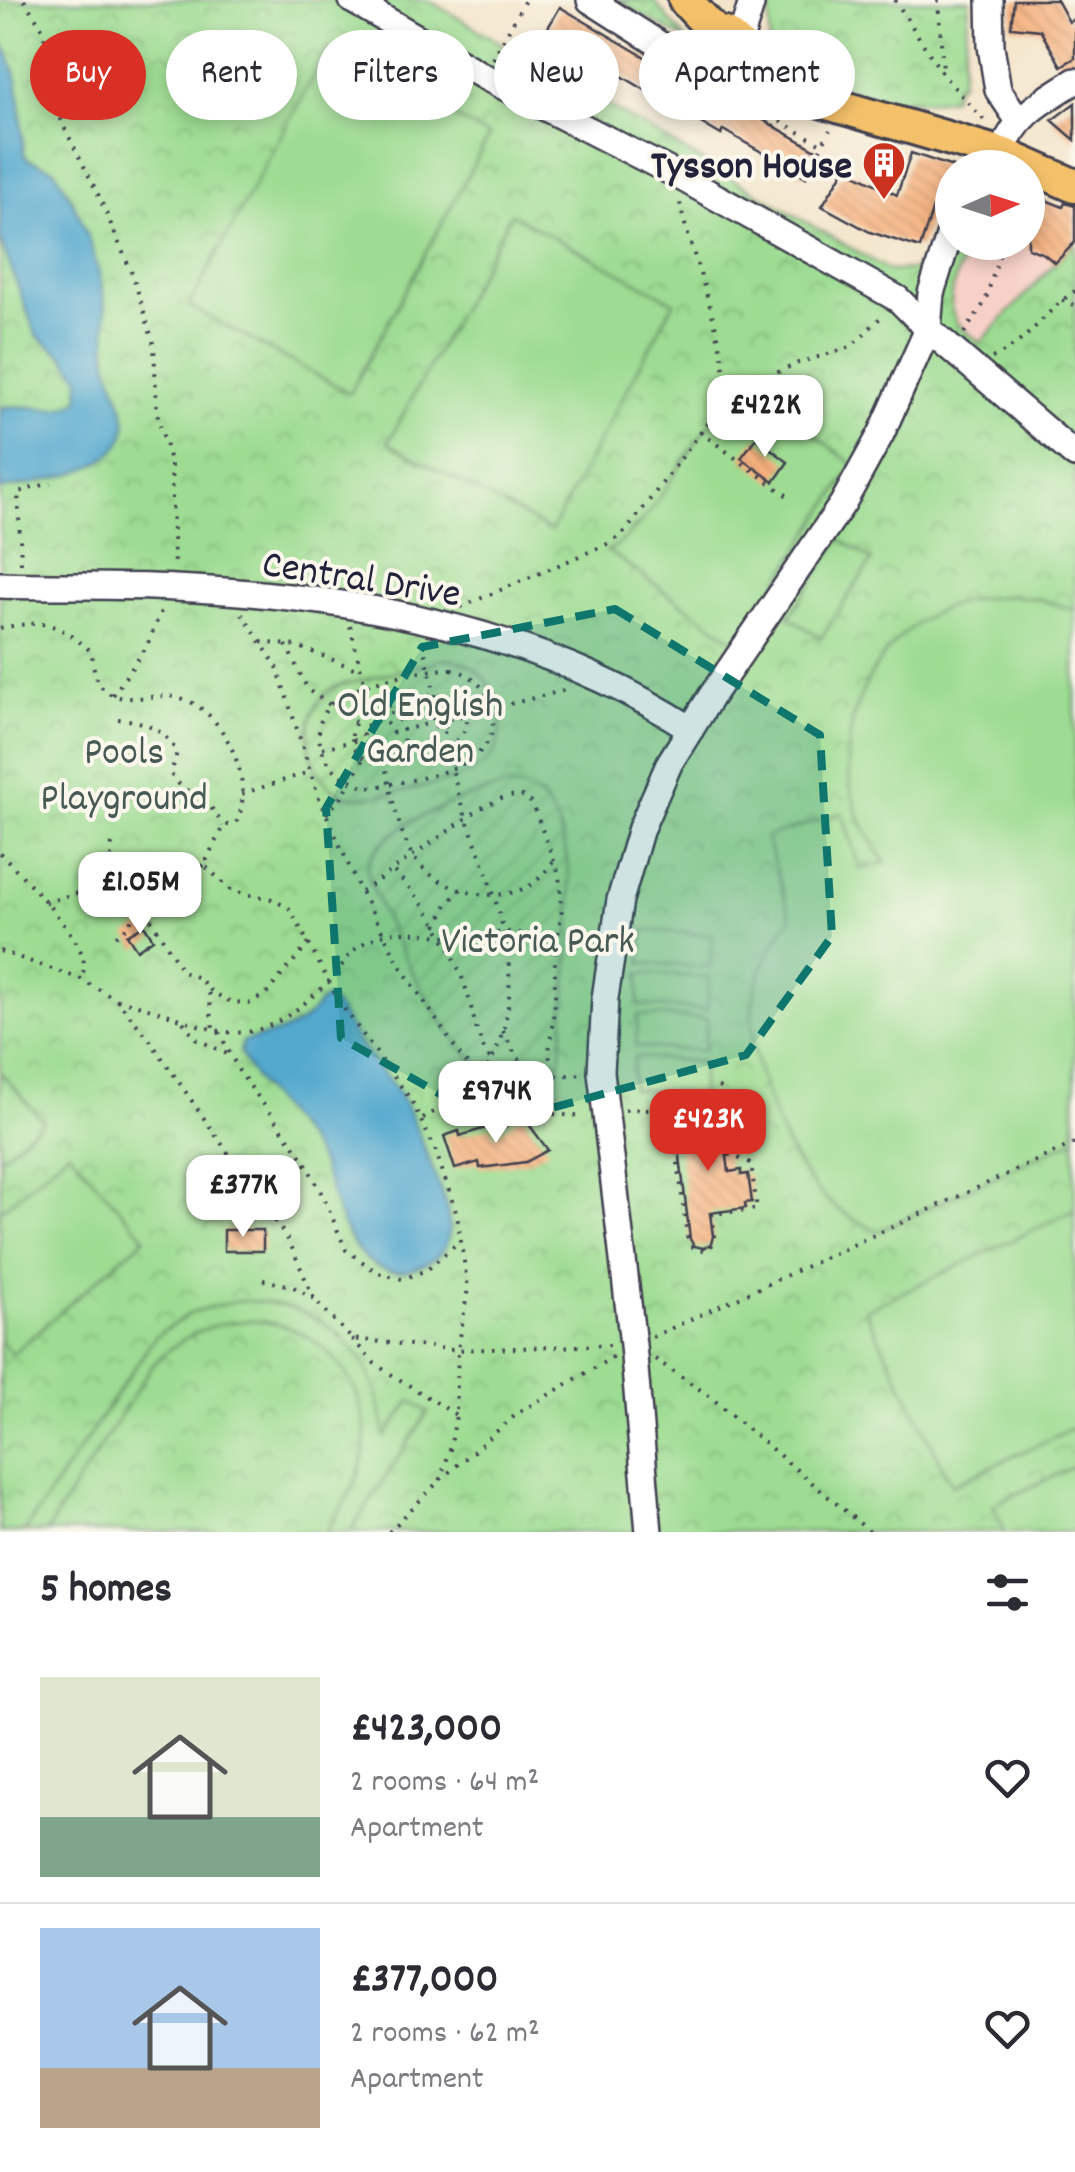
<!DOCTYPE html>
<meta charset="utf-8">
<style>
:root{--surface:#fff;--page:#f2f2f3;--text:#2b2b33;--muted:#7c7c81;--line:#e1e1e2;--accent:#d93025}
body{margin:0;font-family:Dekko,sans-serif;background:var(--page);color:var(--text);height:100vh;display:flex;flex-direction:column;font-size:38px;white-space:nowrap}
*{box-sizing:border-box;margin:0}
p{font-size:32px;color:var(--muted)}
.icon{flex:none;width:55px;height:55px;fill:none;stroke:currentColor;stroke-width:2;stroke-linecap:round;stroke-linejoin:round}
.map{position:relative;height:1532px;overflow:hidden}
.panel{display:flex;flex-direction:column;background:var(--surface);flex:1}
.panel>*{flex:none}
.guide{position:absolute;left:30px;top:30px;width:1015px;height:90px;display:flex;gap:20px}
.needle{width:65px;rotate:87deg}
.controls{position:absolute;left:935px;top:150px;display:grid;gap:20px}
.controls a{display:grid;place-items:center;width:110px;height:110px;border-radius:50%;background:var(--surface);box-shadow:0 5px 15px #0003;font-size:50px}
.price{position:absolute;translate:-50% -85px;padding:0 22px;border-radius:20px;background:#fff;color:#222;font-size:32px;line-height:65px;filter:drop-shadow(0 2px 5px #0008)}
.price::after{content:'';position:absolute;left:50%;top:60px;width:30px;height:22px;margin-left:-15px;background:inherit;clip-path:polygon(0 0,100% 0,50% 100%)}
.price.active{background:var(--accent);color:#fff}
ul{padding:0;list-style:none}
li{display:flex;align-items:center;gap:30px;height:250px;padding:0 40px}
li+li{border-top:2px solid var(--line)}
li span{display:grid;place-items:center;flex:none;width:280px;height:200px;border-radius:0px;color:#555}
li>.icon{margin-inline-start:auto}
span .icon{width:120px;height:120px;fill:#fffc;stroke-width:1}
li b{font-size:42px}
h2{display:flex;justify-content:space-between;align-items:center;height:120px;padding:0 40px;font-size:42px}
.tag{padding:0 35px;border-radius:45px;background:var(--surface);box-shadow:0 5px 15px #0003;font-size:35px;line-height:90px}
.tag.active{background:var(--accent);color:#fff}
.map>svg:first-child{display:block}
.built{fill:#f7d1c8}
.grass{fill:url(#grass-dots);stroke:#607f66;stroke-width:2.5}
.park{fill:url(#park-crowns);stroke:#607f66;stroke-width:2.5}
.garden{fill:url(#garden-furrows);stroke:#607f66;stroke-width:2.5}
.pitch{fill:#9ddc92;stroke:#607f66;stroke-width:2.5}
.water{fill:#52a8ce;stroke:#3a6584;stroke-width:2.5}
.building{fill:url(#building-back-hatch)}
.lines{fill:none;stroke-linecap:round;stroke-linejoin:round}
.minor-casing{stroke:#413f50;stroke-width:30}
.major-casing{stroke:#413f50;stroke-width:38}
.path{stroke:#413f50;stroke-width:4;stroke-dasharray:2.5 8;stroke-linecap:butt}
.minor{stroke:#fff;stroke-width:25}
.major{stroke:#f4c16a;stroke-width:32}
.marked{fill:#0f766e;fill-opacity:0.2;stroke:#0f766e;stroke-width:8;stroke-dasharray:20 12;stroke-linejoin:round}
.labels{text-anchor:middle;stroke-width:8;stroke-linejoin:round;paint-order:stroke}
.poi-label{font-size:40px;font-weight:bold;fill:#22223b;stroke:#fbf7ec;text-anchor:end}
.street-label{font-size:40px;fill:#22223b;stroke:#fbf7ec}
.park-label{font-size:40px;fill:#475a55;stroke:#fbf7ec}
</style>
<div class="map">
<svg width="1075" height="1532" viewBox="0 0 1075 1532">
<defs>
<pattern id="grass-dots" width="8" height="8" patternUnits="userSpaceOnUse" patternTransform="scale(2.5)"><rect width="8" height="8" fill="#9ddc92"/><path d="M2 2h.1M6 6h.1" fill="none" stroke="#87bc7f" stroke-width="1.8" stroke-linecap="round"/></pattern>
<pattern id="park-crowns" width="20" height="18" patternUnits="userSpaceOnUse" patternTransform="scale(2.5)"><rect width="20" height="18" fill="#9ddc92"/><path d="M2 6a3 3 0 1 1 6 0M12 15a3 3 0 1 1 6 0" fill="none" stroke="#87bc7f"/></pattern>
<pattern id="garden-furrows" width="10" height="10" patternUnits="userSpaceOnUse" patternTransform="scale(2.5)"><rect width="10" height="10" fill="#9ddc92"/><path d="M-1 1l2-2M0 10L10 0M9 11l2-2" fill="none" stroke="#87bc7f"/></pattern>
<pattern id="building-back-hatch" width="6" height="6" patternUnits="userSpaceOnUse" patternTransform="scale(2.5)"><rect width="6" height="6" fill="#f5b17e"/><path d="M-1 5l2 2M0 0l6 6M5-1l2 2" fill="none" stroke="#d2986e"/></pattern>
</defs>
<rect width="100%" height="100%" fill="#fbf7ec"/>
<filter id="ink" filterUnits="userSpaceOnUse"><feTurbulence type="fractalNoise" baseFrequency=".01" numOctaves="2"/><feDisplacementMap in="SourceGraphic" scale="20" xChannelSelector="R" yChannelSelector="G"/><feConvolveMatrix kernelMatrix="1 2 1 2 8 2 1 2 1" color-interpolation-filters="sRGB"/></filter>
<filter id="wash" filterUnits="userSpaceOnUse"><feTurbulence type="fractalNoise" baseFrequency=".0048" numOctaves="4" result="noise"/><feDisplacementMap in="SourceGraphic" scale="40" xChannelSelector="R" yChannelSelector="G"/><feGaussianBlur stdDeviation="2.25" result="paint"/><feColorMatrix in="noise" values="0 0 0 0 0 0 0 0 0 0 0 0 0 0 0 0 0 1.4 0 .05"/><feComposite in="paint" operator="in"/></filter>
<g filter="url(#wash)">
<rect width="100%" height="100%" fill="#f3e4c9"/>
<path class="built" d="M 1028,193 L 1039,198 L 1037,202 L 1075,210 L 1075,242 L 980,343 L 956,322 L 952,294 L 969,243 L 1028,242 Z"/>
<path class="grass" d="M 617,0 L 653,0 L 688,42 Z"/>
<path class="park" d="M 0,0 L 428,0 L 890,271 L 913,270 L 925,258 L 952,173 L 952,242 L 969,243 C 962,263 942,300 956,321 C 961,329 972,336 980,343 L 1075,242 L 1075,1532 L 0,1532 Z
M 770,0 L 970,0 L 961,83 L 957,83 L 952,97 C 939,102 926,100 912,100 C 857,99 814,80 769,51 Z"/>
<path class="garden" d="M 445,659 C 501,660 524,745 472,772 C 452,782 363,803 344,795 C 303,779 296,709 334,687 Z
M 511,786 C 589,792 570,950 565,1003 C 563,1025 563,1051 557,1071 C 531,1074 503,1077 480,1064 C 446,1045 374,908 367,868 C 374,827 474,791 511,786 Z"/>
<path class="pitch" d="M 328,48 L 489,136 L 350,393 L 189,306 Z
M 511,214 L 674,302 L 551,531 L 388,443 Z
M 754,389 L 854,465 L 738,643 L 608,551 C 670,513 687,421 754,389 Z
M 840,539 L 872,560 L 821,638 L 789,617 Z
M 1014,596 L 1039,599 L 1075,610 L 1075,1139 L 879,1231 C 816,1208 789,1159 768,1100 C 757,1068 748,1035 753,1001 C 758,970 772,943 791,918 L 766,837 L 842,813 L 860,869 L 886,863 C 872,842 858,820 852,794 C 834,714 880,627 960,602 C 977,597 996,597 1014,596 Z
M 644,930 L 713,935 L 710,967 L 641,963 Z
M 640,973 L 709,977 L 707,1010 L 638,1005 Z
M 638,1015 L 707,1019 L 704,1051 L 636,1047 Z
M 634,1057 L 703,1062 L 701,1094 L 632,1089 Z
M 0,1072 L 43,1121 L 0,1158 Z
M 69,1151 L 145,1238 L 12,1354 L 0,1340 L 0,1211 Z
M 1075,1210 L 1075,1427 L 952,1485 L 865,1310 Z
M 239,1301 C 296,1301 351,1326 373,1383 C 380,1400 382,1419 385,1437 L 411,1401 L 428,1412 L 350,1532 L 326,1532 C 344,1504 363,1477 365,1442 C 367,1416 358,1390 343,1370 C 296,1303 203,1307 152,1366 L 46,1532 L 24,1532 L 155,1337 L 192,1312 Z
M 1075,1466 L 1075,1532 L 1005,1532 L 993,1505 Z"/>
<path class="water" d="M 0,39 C 25,81 19,108 24,153 L 27,159 L 54,169 C 78,206 98,255 104,299 C 108,319 105,340 108,361 C 112,388 140,423 116,449 C 90,477 35,482 0,490 L 0,408 C 26,401 57,418 79,399 L 80,378 L 64,357 L 36,335 L 0,239 Z
M 326,998 C 342,1008 350,1032 362,1047 C 374,1064 389,1078 400,1095 C 414,1117 421,1141 431,1165 C 446,1205 472,1254 409,1270 C 391,1275 374,1267 361,1254 C 336,1227 334,1188 317,1157 C 295,1119 258,1093 240,1052 L 243,1041 C 265,1036 291,1033 308,1016 C 316,1009 317,1003 326,998 Z"/>
<g id="blocks">
<path class="building" d="M 1014,0 L 1057,0 L 1069,22 L 1075,18 L 1075,58 L 1061,66 L 1040,30 L 1011,27 Z
M 560,7 L 735,110 L 737,105 L 816,150 L 802,175 L 723,130 L 721,135 L 546,31 Z
M 1075,103 L 1075,140 L 1052,120 Z
M 911,153 L 953,167 L 940,210 L 933,208 L 920,248 L 870,232 L 822,206 L 845,169 L 897,195 Z
M 1028,193 L 1063,207 L 1065,203 L 1075,206 L 1075,242 L 1055,263 L 1044,254 L 1028,248 Z
M 756,438 L 788,462 L 774,482 L 741,458 Z
M 144,925 L 153,939 L 137,950 L 127,935 Z
M 721,1110 L 729,1172 L 741,1170 L 741,1175 L 748,1174 L 752,1202 L 745,1203 L 746,1208 L 710,1213 L 713,1236 L 711,1244 L 703,1248 L 694,1246 L 690,1239 L 675,1116 Z
M 522,1115 L 548,1150 L 526,1162 L 480,1168 L 479,1162 L 455,1169 L 444,1136 L 459,1131 L 460,1136 L 492,1126 L 494,1136 Z
M 224,1230 L 263,1230 L 263,1251 L 224,1251 Z"/>
</g>
</g>
<g filter="url(#ink)">
<use href="#blocks" fill-opacity="0" stroke="#413f50" stroke-width="2.5"/>
<g class="lines">
<g class="minor-casing">
<path id="minor" d="M 352,0 L 483,76 L 675,174 L 898,299 L 928,329 L 1075,455
M 590,0 L 684,60
M 990,0 L 991,46 L 998,90 L 1019,121
M 735,42 L 742,34 L 751,5
M 1002,154 C 1013,117 1044,100 1075,81
M 0,585 C 58,587 117,585 175,588 C 355,596 538,630 691,729
M 649,1532 L 633,1345 L 601,1072 L 605,998 L 620,900 L 641,828 L 670,762 L 710,698 L 843,503 L 881,434 L 928,329 L 931,293 L 952,227"/>
</g>
<g class="major-casing">
<path id="major" d="M 685,0 L 716,33 L 725,34 L 749,54 L 764,72 L 817,100 L 1002,154 L 1075,186"/>
</g>
<path class="path" d="M 24,0 L 43,29 L 51,83 L 62,123 L 98,194 L 133,276 L 154,345 L 157,413 L 171,465 L 174,568
M 895,0 L 943,75 L 984,120
M 938,0 L 943,70
M 493,59 L 525,0
M 697,76 L 823,145
M 805,178 L 830,130
M 1062,300 L 1075,305
M 964,333 L 985,302 L 1003,242
M 992,358 C 1031,341 1043,312 1075,291
M 723,403 L 743,388 L 798,363 L 851,347 L 882,316
M 700,432 L 793,500
M 21,563 L 18,492 L 51,483
M 461,607 L 612,542 L 626,531 L 723,403 C 735,357 690,256 680,203
M 242,614 L 277,667 L 319,798 L 357,884 L 401,967 L 464,1061 L 483,1074 L 516,1079 L 582,1074
M 350,626 L 374,722
M 0,628 C 47,620 55,621 92,652 C 93,667 95,686 110,694 C 131,704 158,692 180,698 C 224,709 257,784 236,823 L 223,826 L 204,865 L 232,891 L 272,899 L 290,909 L 342,1006 L 411,1100 L 435,1149 L 457,1215 L 468,1288 L 458,1350 L 456,1415 L 450,1450 L 440,1480
M 261,642 L 297,646 L 361,671
M 423,643 L 439,712
M 286,645 L 308,690 L 355,722
M 452,669 C 469,673 484,685 490,702 C 511,767 424,778 380,786 C 339,794 300,741 329,706 C 348,683 423,669 452,669 Z
M 113,695 L 147,646 L 162,609
M 378,709 C 406,702 451,679 467,714 C 469,753 421,752 392,759
M352 736a26 26 0 1 1 52 0a26 26 0 1 1-52 0Z
M433 720a8 8 0 1 1 16 0a8 8 0 1 1-16 0Z
M 118,719 C 146,721 162,728 177,752 L 171,774 C 181,791 196,793 209,806 C 215,811 219,820 223,826
M 449,719 L 566,690
M363 736a15 15 0 1 1 30 0a15 15 0 1 1-30 0Z
M 392,733 L 431,723
M 322,748 L 363,739
M 381,750 C 390,782 394,818 409,849 C 427,887 486,906 525,888 C 537,883 545,872 553,862
M 242,794 L 309,772
M 326,814 L 342,797 L 364,757
M 112,844 C 107,870 119,905 149,908
M 0,853 C 22,875 71,926 82,954 C 85,963 84,970 82,978
M 204,865 L 172,889 L 155,895 L 149,908 L 149,916 L 183,972 L 199,978 L 212,992 L 231,1002 L 250,1003 L 266,994 L 310,942
M 394,872 C 428,904 453,948 467,992 C 474,1015 476,1039 490,1059
M 361,892 L 481,808 L 502,798 L 516,795 L 526,797 L 533,805 L 559,874 L 562,909 L 555,955 L 555,1002 L 549,1052 L 552,1077
M 45,903 L 115,881
M 437,926 L 447,904 L 461,889
M 116,936 L 130,925 L 134,905
M 0,951 L 81,979 L 117,1000 L 149,1039 L 289,1241 L 314,1299 L 352,1339 L 458,1350 L 610,1345
M 209,993 L 213,1028
M 117,1000 C 215,1021 238,1069 326,984 C 351,960 343,949 382,935 C 402,928 423,935 443,936 C 464,936 484,933 504,932 C 522,931 539,939 557,938
M 183,1022 L 197,1039 L 227,1054
M 503,1031 L 516,1056 L 538,1078
M 219,1032 L 239,1071 L 303,1158 L 324,1198 L 346,1250 L 378,1273 L 402,1279 L 427,1270 L 457,1243
M 483,1074 L 482,1088 L 508,1121 L 522,1111 L 584,1117
M 718,1087 L 721,1088 L 720,1106
M 625,1110 L 723,1105 L 730,1155 L 751,1163 L 757,1209 L 712,1214 L 715,1236 L 712,1245 L 703,1250 L 693,1247 L 687,1236 L 676,1146
M 423,1119 C 442,1106 472,1093 484,1073 C 538,987 494,894 463,809 C 454,783 450,755 443,728
M 263,1280 L 292,1286 L 314,1299
M 652,1337 L 1075,1143
M 352,1339 L 375,1364 L 456,1415
M 655,1359 L 708,1395 L 870,1532
M 389,1532 L 440,1480 L 518,1413 L 613,1357"/>
<use href="#minor" class="minor"/>
<use href="#major" class="major"/>
</g>
</g>
<path class="marked" d="M 615,609 L 820,735 L 832,936 L 746,1055 L 493,1124 L 341,1038 L 326,808 L 422,647 Z"/>
<defs>
<g id="building-pin" transform="scale(2.25)"><path d="M0 17L-7.5 6A9.5 9.5 0 1 1 7.5 6Z" fill="#c8321e" stroke="#fbf7ec"/><path d="M-4-6H4V6H1V3H-1V6H-4ZM-2.5-4.3h1.7v1.8h-1.7ZM.8-4.3h1.7v1.8H.8ZM-2.5-1h1.7V.8h-1.7ZM.8-1h1.7V.8H.8Z" fill="#fff"/></g>
</defs>
<g fill-rule="evenodd">
<use href="#building-pin" x="884" y="163"/>
</g>
<g class="labels">
<g class="poi-label">
<text x="852" y="177">Tysson House</text>
</g>
<g class="street-label">
<text transform="translate(362 576) rotate(9)" y="14">Central Drive</text>
</g>
<g class="park-label">
<text x="420" y="716">Old English<tspan x="420" dy="46">Garden</tspan></text>
<text x="124" y="763">Pools<tspan x="124" dy="46">Playground</tspan></text>
<text x="538" y="952">Victoria Park</text>
</g>
</g>
</svg>
<div class="controls">
<a><svg class="needle" viewBox="-14 -14 28 28"><path d="M0-13l5 13h-10z" fill="#e53935"/><path d="M0 13l5-13h-10z" fill="#7c7c81"/></svg></a>
</div>
<b class="price" style="left:765px;top:460px">£422K</b>
<b class="price" style="left:140px;top:937px">£1.05M</b>
<b class="price" style="left:496px;top:1146px">£974K</b>
<b class="price active" style="left:708px;top:1174px">£423K</b>
<b class="price" style="left:243px;top:1240px">£377K</b>
<div class="guide">
<a class="tag active">Buy</a>
<a class="tag">Rent</a>
<a class="tag">Filters</a>
<a class="tag">New</a>
<a class="tag">Apartment</a>
</div>
</div>
<section class="panel">
<h2>5 homes<svg class="icon" aria-label="filters" viewBox="0 0 24 24"><path d="M4 7h16M4 17h16"/><circle cx="9" cy="7" r="2"/><circle cx="15" cy="17" r="2"/></svg></h2>
<ul>
<li><span style="background:linear-gradient(#dfe7d0 70%,#7fa58c 0)"><svg class="icon" aria-label="home" viewBox="0 0 24 24"><path d="M3 11l9-7 9 7M6 9v11h12V9"/></svg></span><div><b>£423,000</b><p>2 rooms · 64 m²</p><p>Apartment</p></div><svg class="icon" aria-label="heart" viewBox="0 0 24 24"><path d="M12 20l-8-8c-3-5 5-10 8-4 3-6 11-1 8 4z"/></svg></li>
<li><span style="background:linear-gradient(#a9c7e8 70%,#b9a48a 0)"><svg class="icon" aria-label="home" viewBox="0 0 24 24"><path d="M3 11l9-7 9 7M6 9v11h12V9"/></svg></span><div><b>£377,000</b><p>2 rooms · 62 m²</p><p>Apartment</p></div><svg class="icon" aria-label="heart" viewBox="0 0 24 24"><path d="M12 20l-8-8c-3-5 5-10 8-4 3-6 11-1 8 4z"/></svg></li>
</ul>
</section>
